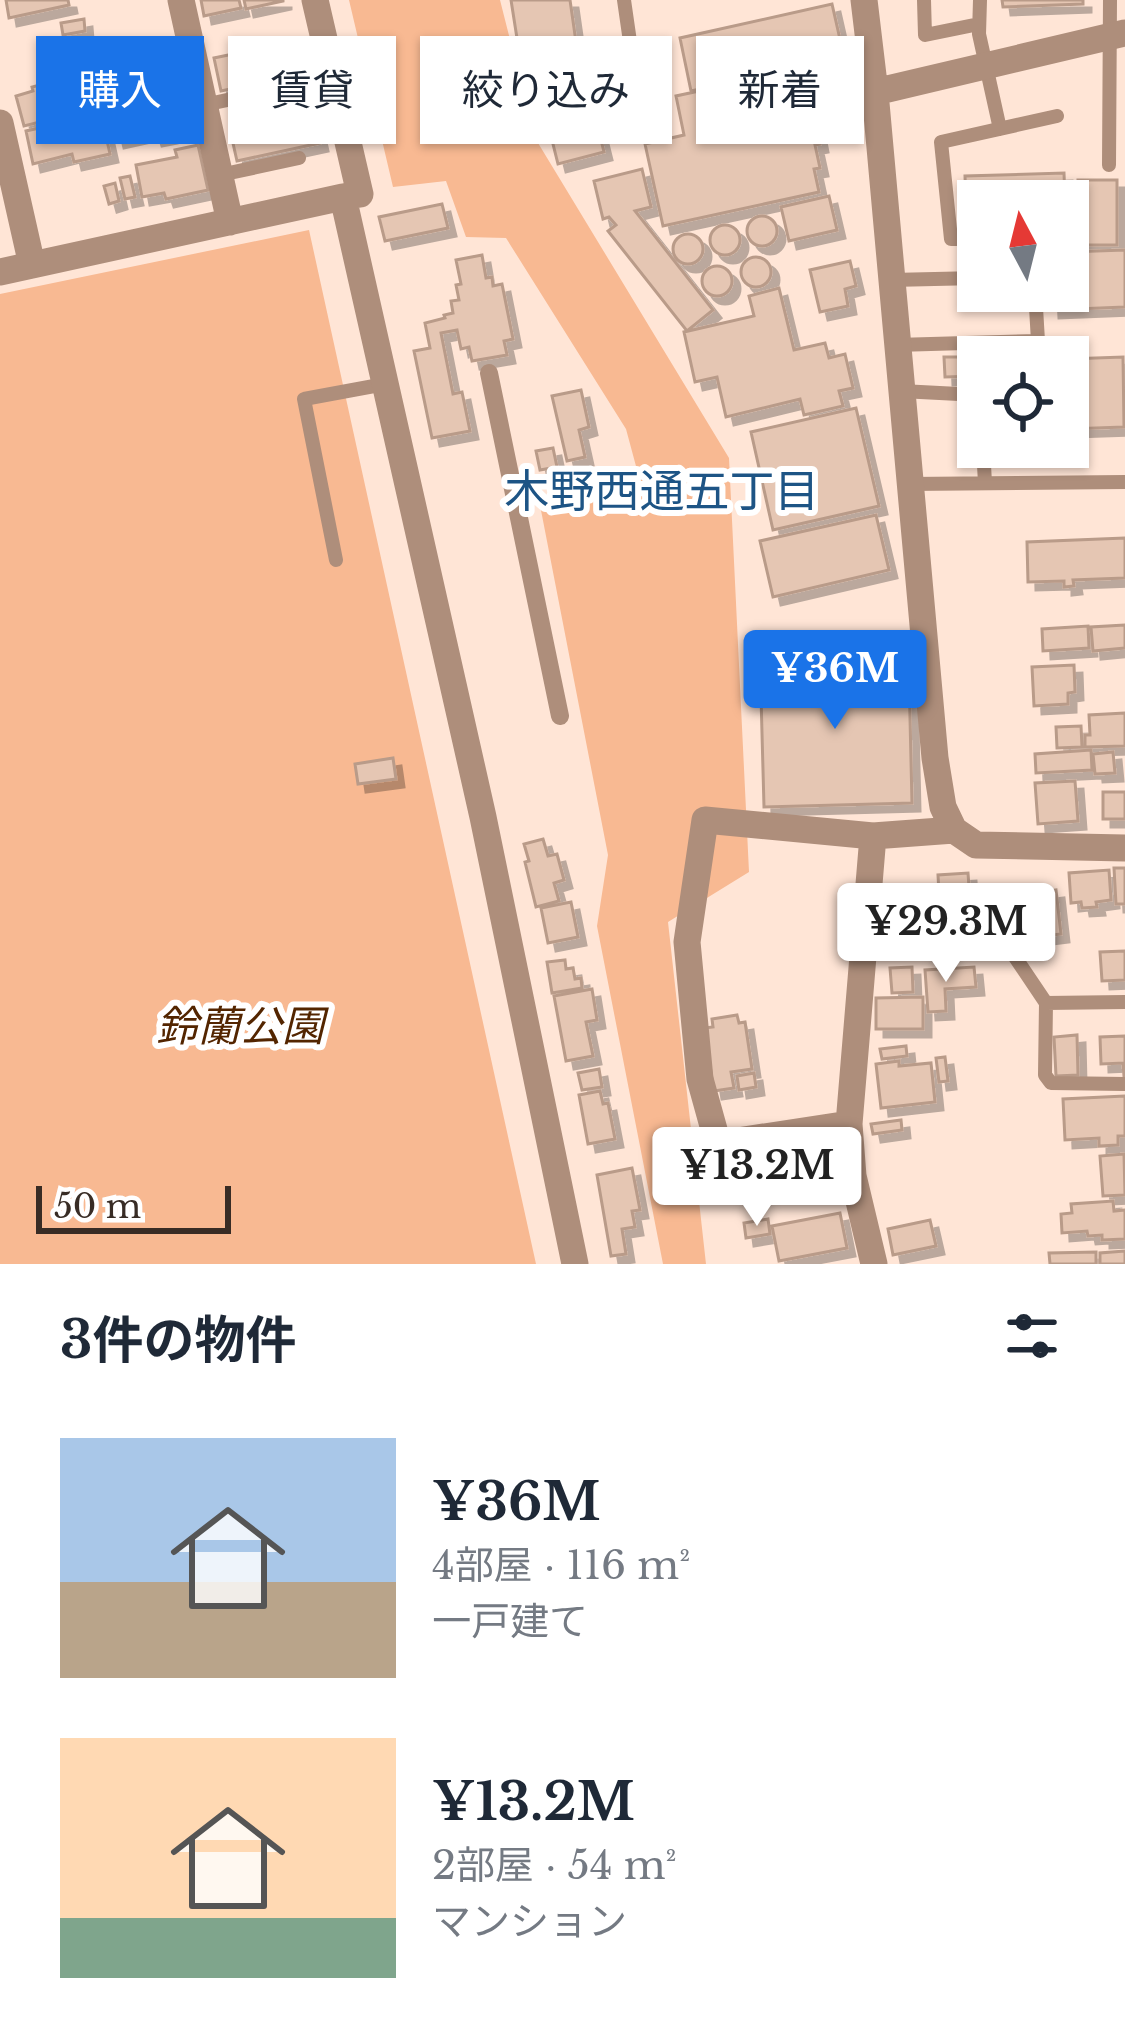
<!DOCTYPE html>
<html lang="ja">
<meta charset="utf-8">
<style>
:root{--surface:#fff;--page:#f2f2f3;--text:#1f2937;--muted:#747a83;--accent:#1a73e8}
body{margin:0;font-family:"Libre Baskerville","Noto Sans JP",serif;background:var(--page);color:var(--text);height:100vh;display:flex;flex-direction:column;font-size:45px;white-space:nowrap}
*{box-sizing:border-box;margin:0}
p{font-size:39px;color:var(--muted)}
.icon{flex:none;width:66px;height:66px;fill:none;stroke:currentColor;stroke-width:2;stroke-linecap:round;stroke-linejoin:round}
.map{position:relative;height:1264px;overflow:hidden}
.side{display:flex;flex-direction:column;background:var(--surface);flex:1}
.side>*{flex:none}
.hud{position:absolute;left:36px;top:36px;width:1053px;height:108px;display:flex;gap:24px}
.needle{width:78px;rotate:353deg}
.fabs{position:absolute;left:957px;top:180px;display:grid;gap:24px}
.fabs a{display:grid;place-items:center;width:132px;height:132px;border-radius:0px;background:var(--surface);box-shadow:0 3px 9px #0004;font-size:60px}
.scale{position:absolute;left:36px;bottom:30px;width:195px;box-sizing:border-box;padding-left:12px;border:6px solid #382c25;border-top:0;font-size:33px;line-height:42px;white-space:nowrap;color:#382c25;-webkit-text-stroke:9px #fff;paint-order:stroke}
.price{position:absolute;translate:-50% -102px;padding:0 27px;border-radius:12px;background:#fff;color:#222;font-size:39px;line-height:78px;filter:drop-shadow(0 3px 6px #0008)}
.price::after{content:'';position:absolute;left:50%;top:72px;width:36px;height:27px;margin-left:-18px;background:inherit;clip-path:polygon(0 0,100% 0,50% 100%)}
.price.selected{background:var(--accent);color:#fff}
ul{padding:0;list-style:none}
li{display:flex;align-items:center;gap:36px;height:300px;padding:0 60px}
li span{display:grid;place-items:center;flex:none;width:336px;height:240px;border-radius:0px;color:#555}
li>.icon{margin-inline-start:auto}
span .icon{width:144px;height:144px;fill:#fffc;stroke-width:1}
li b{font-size:51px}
h2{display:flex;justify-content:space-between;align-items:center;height:144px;padding:0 60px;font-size:51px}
.chip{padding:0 42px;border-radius:0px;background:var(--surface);box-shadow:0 3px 9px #0004;font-size:42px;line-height:108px}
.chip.selected{background:var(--accent);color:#fff}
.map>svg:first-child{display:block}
.green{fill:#f8b992}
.building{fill:#e5c6b3;stroke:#b99b89;stroke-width:3;filter:url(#shadow)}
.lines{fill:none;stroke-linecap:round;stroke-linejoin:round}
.service{stroke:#ae8e7b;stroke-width:14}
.pedestrian{stroke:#ae8e7b;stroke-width:18}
.minor{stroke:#ae8e7b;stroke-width:27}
.labels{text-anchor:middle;stroke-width:12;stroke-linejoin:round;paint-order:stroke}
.park-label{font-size:42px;font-style:italic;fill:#532500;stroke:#fff}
.neighbourhood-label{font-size:45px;fill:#1d5485;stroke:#fff}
</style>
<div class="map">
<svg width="1125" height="1264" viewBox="0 0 1125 1264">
<defs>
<filter id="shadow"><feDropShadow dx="8" dy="8" stdDeviation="0" flood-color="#0004"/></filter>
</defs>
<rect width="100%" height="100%" fill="#ffe5d6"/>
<path class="green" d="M 349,0 L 500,0 L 535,138 L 729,458 L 749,872 L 668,922 L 706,1264 L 663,1264 L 597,926 L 608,855 L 539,500 L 640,481 L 626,429 L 506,238 L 466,237 L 446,181 L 393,187 Z
M 309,230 L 536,1264 L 0,1264 L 0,294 Z"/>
<path class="building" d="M 6,0 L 68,0 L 69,5 L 9,18 Z
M 201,0 L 239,0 L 241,8 L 204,16 Z
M 244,0 L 283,0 L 283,1 L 246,9 Z
M 511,0 L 570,0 L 576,42 L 557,45 L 558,51 L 536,55 L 535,48 L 519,51 Z
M 1002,0 L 1083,0 L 1083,4 L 1003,7 Z
M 832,4 L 844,57 L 691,91 L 680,38 Z
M 84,19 L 85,31 L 63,35 L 61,23 Z
M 295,41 L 302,74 L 221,91 L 214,58 Z
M 542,64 L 547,87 L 528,91 L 524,67 Z
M 792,71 L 802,117 L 814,114 L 820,144 L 815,145 L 820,168 L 814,169 L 819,192 L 663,226 L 645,144 L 684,135 L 676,96 Z
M 68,72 L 69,75 L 82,72 L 87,93 L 44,104 L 48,120 L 24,126 L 16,96 L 33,91 L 32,87 L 40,85 L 38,79 Z
M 586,80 L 604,152 L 558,164 L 540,92 Z
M 172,96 L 176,114 L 192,110 L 196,130 L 176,134 L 174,125 L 167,126 L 169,135 L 154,138 L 152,132 L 116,140 L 109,110 Z
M 313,112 L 320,143 L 237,161 L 230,130 Z
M 101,114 L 110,154 L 74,162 L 72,154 L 33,164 L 26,131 Z
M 198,145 L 208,190 L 166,199 L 164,193 L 142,197 L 136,165 L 177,157 L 175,150 Z
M 642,169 L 651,207 L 635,211 L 713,310 L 687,331 L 608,231 L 616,225 L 609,217 L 603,219 L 594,181 Z
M 1064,173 L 1065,201 L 978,201 L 978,232 L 967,232 L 965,176 Z
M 130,176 L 135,197 L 125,199 L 120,178 Z
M 1078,180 L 1117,180 L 1117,245 L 1078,245 Z
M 115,183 L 119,201 L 109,204 L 104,186 Z
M 829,196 L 837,230 L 789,241 L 781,207 Z
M 442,204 L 448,228 L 385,241 L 379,217 Z
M747 231a15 15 0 1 1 30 0a15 15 0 1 1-30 0Z
M710 240a15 15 0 1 1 30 0a15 15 0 1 1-30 0Z
M673 249a15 15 0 1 1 30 0a15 15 0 1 1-30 0Z
M 1125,250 L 1125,307 L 1051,310 L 1050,291 L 1068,291 L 1068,252 Z
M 482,255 L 486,278 L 492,277 L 493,286 L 502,284 L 513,339 L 504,341 L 507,355 L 472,361 L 469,347 L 461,349 L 457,330 L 441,333 L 453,394 L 462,392 L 470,431 L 432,438 L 414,351 L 430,348 L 425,323 L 445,318 L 444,315 L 453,313 L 451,301 L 459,300 L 456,285 L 461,284 L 456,260 Z
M741 272a15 15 0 1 1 30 0a15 15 0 1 1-30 0Z
M 850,261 L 856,286 L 845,289 L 848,306 L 820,312 L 810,270 Z
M702 281a15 15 0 1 1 30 0a15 15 0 1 1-30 0Z
M 779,288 L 794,350 L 825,343 L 829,358 L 845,354 L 853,388 L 839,391 L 843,406 L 804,415 L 800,399 L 726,417 L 717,377 L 695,382 L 684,332 L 754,316 L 749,296 Z
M 944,357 L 984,357 L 978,357 L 978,376 L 945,377 Z
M 1123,357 L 1124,427 L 1068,429 L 1068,359 Z
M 581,390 L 589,427 L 579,430 L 585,457 L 567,461 L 552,396 Z
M 856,408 L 879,506 L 773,530 L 751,432 Z
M 553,448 L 557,467 L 540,470 L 536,451 Z
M 876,515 L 889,570 L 773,597 L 760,541 Z
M 1125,538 L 1125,578 L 1073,580 L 1074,586 L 1064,587 L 1064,581 L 1028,582 L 1027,542 Z
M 1125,625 L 1125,648 L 1093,651 L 1091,627 Z
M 1088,626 L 1089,648 L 1043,651 L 1042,629 Z
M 886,655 L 887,676 L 909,675 L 912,803 L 764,807 L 760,659 Z
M 1074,665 L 1075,692 L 1068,693 L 1068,704 L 1034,706 L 1032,667 Z
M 1125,713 L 1125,746 L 1085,747 L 1085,735 L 1090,735 L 1089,715 Z
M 1081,726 L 1082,747 L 1057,748 L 1056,727 Z
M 1091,750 L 1092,770 L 1036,773 L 1035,754 Z
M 1113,752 L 1115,773 L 1095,774 L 1093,754 Z
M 393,758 L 396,779 L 358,784 L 355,764 Z
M 1075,781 L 1078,821 L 1038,824 L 1035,783 Z
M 1103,792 L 1125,792 L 1125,819 L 1103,819 Z
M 543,839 L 548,856 L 557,854 L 564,880 L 554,883 L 559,901 L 536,907 L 525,862 L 529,861 L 524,844 Z
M 1114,868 L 1125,868 L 1125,904 L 1116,904 Z
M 1109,870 L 1111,900 L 1096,902 L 1097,907 L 1082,908 L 1081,902 L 1071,903 L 1069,873 Z
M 968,873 L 972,929 L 928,931 L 925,895 L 939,894 L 938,875 Z
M 919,889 L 920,928 L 895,929 L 894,921 L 878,921 L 876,891 Z
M 1056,890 L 1061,934 L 1044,936 L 1039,892 Z
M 571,902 L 578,937 L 548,943 L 541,908 Z
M 1125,951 L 1125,980 L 1102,981 L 1100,952 Z
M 565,960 L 566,969 L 573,968 L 575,979 L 581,978 L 582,988 L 552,993 L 547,962 Z
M 912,967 L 913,992 L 892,993 L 890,968 Z
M 974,967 L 976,987 L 945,989 L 946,1011 L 928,1012 L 925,970 Z
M 592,989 L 597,1020 L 586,1022 L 593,1056 L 566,1061 L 554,996 Z
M 923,997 L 923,1029 L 876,1029 L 876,998 Z
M 737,1015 L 739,1023 L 745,1022 L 752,1069 L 731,1072 L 734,1088 L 714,1091 L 704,1028 L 713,1027 L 712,1019 Z
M 1077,1035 L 1078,1075 L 1056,1076 L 1054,1037 Z
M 1125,1036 L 1125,1076 L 1124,1076 L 1123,1063 L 1101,1064 L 1100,1037 Z
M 906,1046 L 907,1056 L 882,1059 L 880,1049 Z
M 945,1057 L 948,1081 L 939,1082 L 936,1058 Z
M 899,1061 L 899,1066 L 931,1063 L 935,1102 L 881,1108 L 876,1064 Z
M 599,1069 L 602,1087 L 582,1090 L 578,1073 Z
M 754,1073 L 756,1087 L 739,1090 L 737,1076 Z
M 600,1091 L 603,1104 L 608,1103 L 615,1139 L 588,1144 L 579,1095 Z
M 1125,1096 L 1125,1136 L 1118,1136 L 1118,1145 L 1099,1146 L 1099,1138 L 1065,1140 L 1063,1099 Z
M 901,1120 L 902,1130 L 873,1134 L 871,1124 Z
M 1124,1154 L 1125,1195 L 1103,1196 L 1100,1156 Z
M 632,1168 L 640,1210 L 632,1211 L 635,1227 L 622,1229 L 626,1254 L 611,1256 L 597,1175 Z
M 1113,1201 L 1114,1211 L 1125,1210 L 1125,1239 L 1102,1240 L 1102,1235 L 1088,1236 L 1087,1231 L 1062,1233 L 1061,1214 L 1072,1213 L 1071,1204 Z
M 840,1213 L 847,1248 L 779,1261 L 772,1226 Z
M 768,1219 L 770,1234 L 746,1238 L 744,1223 Z
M 930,1220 L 936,1246 L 893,1255 L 888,1229 Z
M 1125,1251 L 1125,1264 L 1100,1264 L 1100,1253 Z
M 1096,1252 L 1096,1264 L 1050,1264 L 1049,1253 Z"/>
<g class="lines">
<path class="service" d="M 624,0 L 641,118
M 924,0 L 925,35 L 979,24
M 980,0 L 979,34 L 1000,129
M 204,105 L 333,77
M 1109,165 L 1110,0
M 220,175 L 299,158
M 978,239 L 951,239 L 941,142 L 1057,116
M 891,280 L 978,278
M 896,345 L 1038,341 L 1035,291
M 901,391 L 978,395
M 983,447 L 985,483
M 909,484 L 1125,482
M 336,560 L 304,399 L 385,384
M 1013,954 L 1046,1003 L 1045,1075 L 1051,1083 L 1125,1084
M 1046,1003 L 1125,1002"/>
<path class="pedestrian" d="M 489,373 L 560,716"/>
<path class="minor" d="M 181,0 L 230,222
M 315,0 L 360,194 L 343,197 L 483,817 L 575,1264
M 864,0 L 875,92 L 935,758 L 943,807 L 954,830 L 976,845 L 1125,848
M 875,92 L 1125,33
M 0,123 L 32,265
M 0,272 L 343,197
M 873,836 L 849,1124 L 853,1176 L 874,1264
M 849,1124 L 718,1144 L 700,1079 L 687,942 L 705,820 L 873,836 L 954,830"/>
</g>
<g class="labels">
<g class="park-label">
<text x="240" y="1041">鈴蘭公園</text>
</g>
<g class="neighbourhood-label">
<text x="662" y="507">木野西通五丁目</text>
</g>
</g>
</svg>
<div class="fabs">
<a><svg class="needle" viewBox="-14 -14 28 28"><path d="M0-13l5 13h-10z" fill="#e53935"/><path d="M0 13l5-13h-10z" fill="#747a83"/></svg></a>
<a><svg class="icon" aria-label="locate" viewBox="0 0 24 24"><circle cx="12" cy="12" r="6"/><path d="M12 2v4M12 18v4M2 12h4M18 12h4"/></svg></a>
</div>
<div class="scale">50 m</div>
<b class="price selected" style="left:835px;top:732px">¥36M</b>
<b class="price" style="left:946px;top:985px">¥29.3M</b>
<b class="price" style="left:757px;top:1229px">¥13.2M</b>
<div class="hud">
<a class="chip selected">購入</a>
<a class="chip">賃貸</a>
<a class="chip">絞り込み</a>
<a class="chip">新着</a>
</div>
</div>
<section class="side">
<h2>3件の物件<svg class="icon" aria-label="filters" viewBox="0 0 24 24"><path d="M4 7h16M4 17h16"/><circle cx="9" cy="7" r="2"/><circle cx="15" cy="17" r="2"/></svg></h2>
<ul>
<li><span style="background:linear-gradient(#a9c7e8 60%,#b9a48a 0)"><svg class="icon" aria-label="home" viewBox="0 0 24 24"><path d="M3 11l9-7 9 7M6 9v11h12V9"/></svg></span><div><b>¥36M</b><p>4部屋 · 116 m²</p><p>一戸建て</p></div></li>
<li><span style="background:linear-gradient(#ffd9b3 75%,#7fa58c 0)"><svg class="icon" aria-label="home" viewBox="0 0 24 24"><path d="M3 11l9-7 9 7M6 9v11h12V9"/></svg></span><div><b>¥13.2M</b><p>2部屋 · 54 m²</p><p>マンション</p></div></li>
</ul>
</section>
